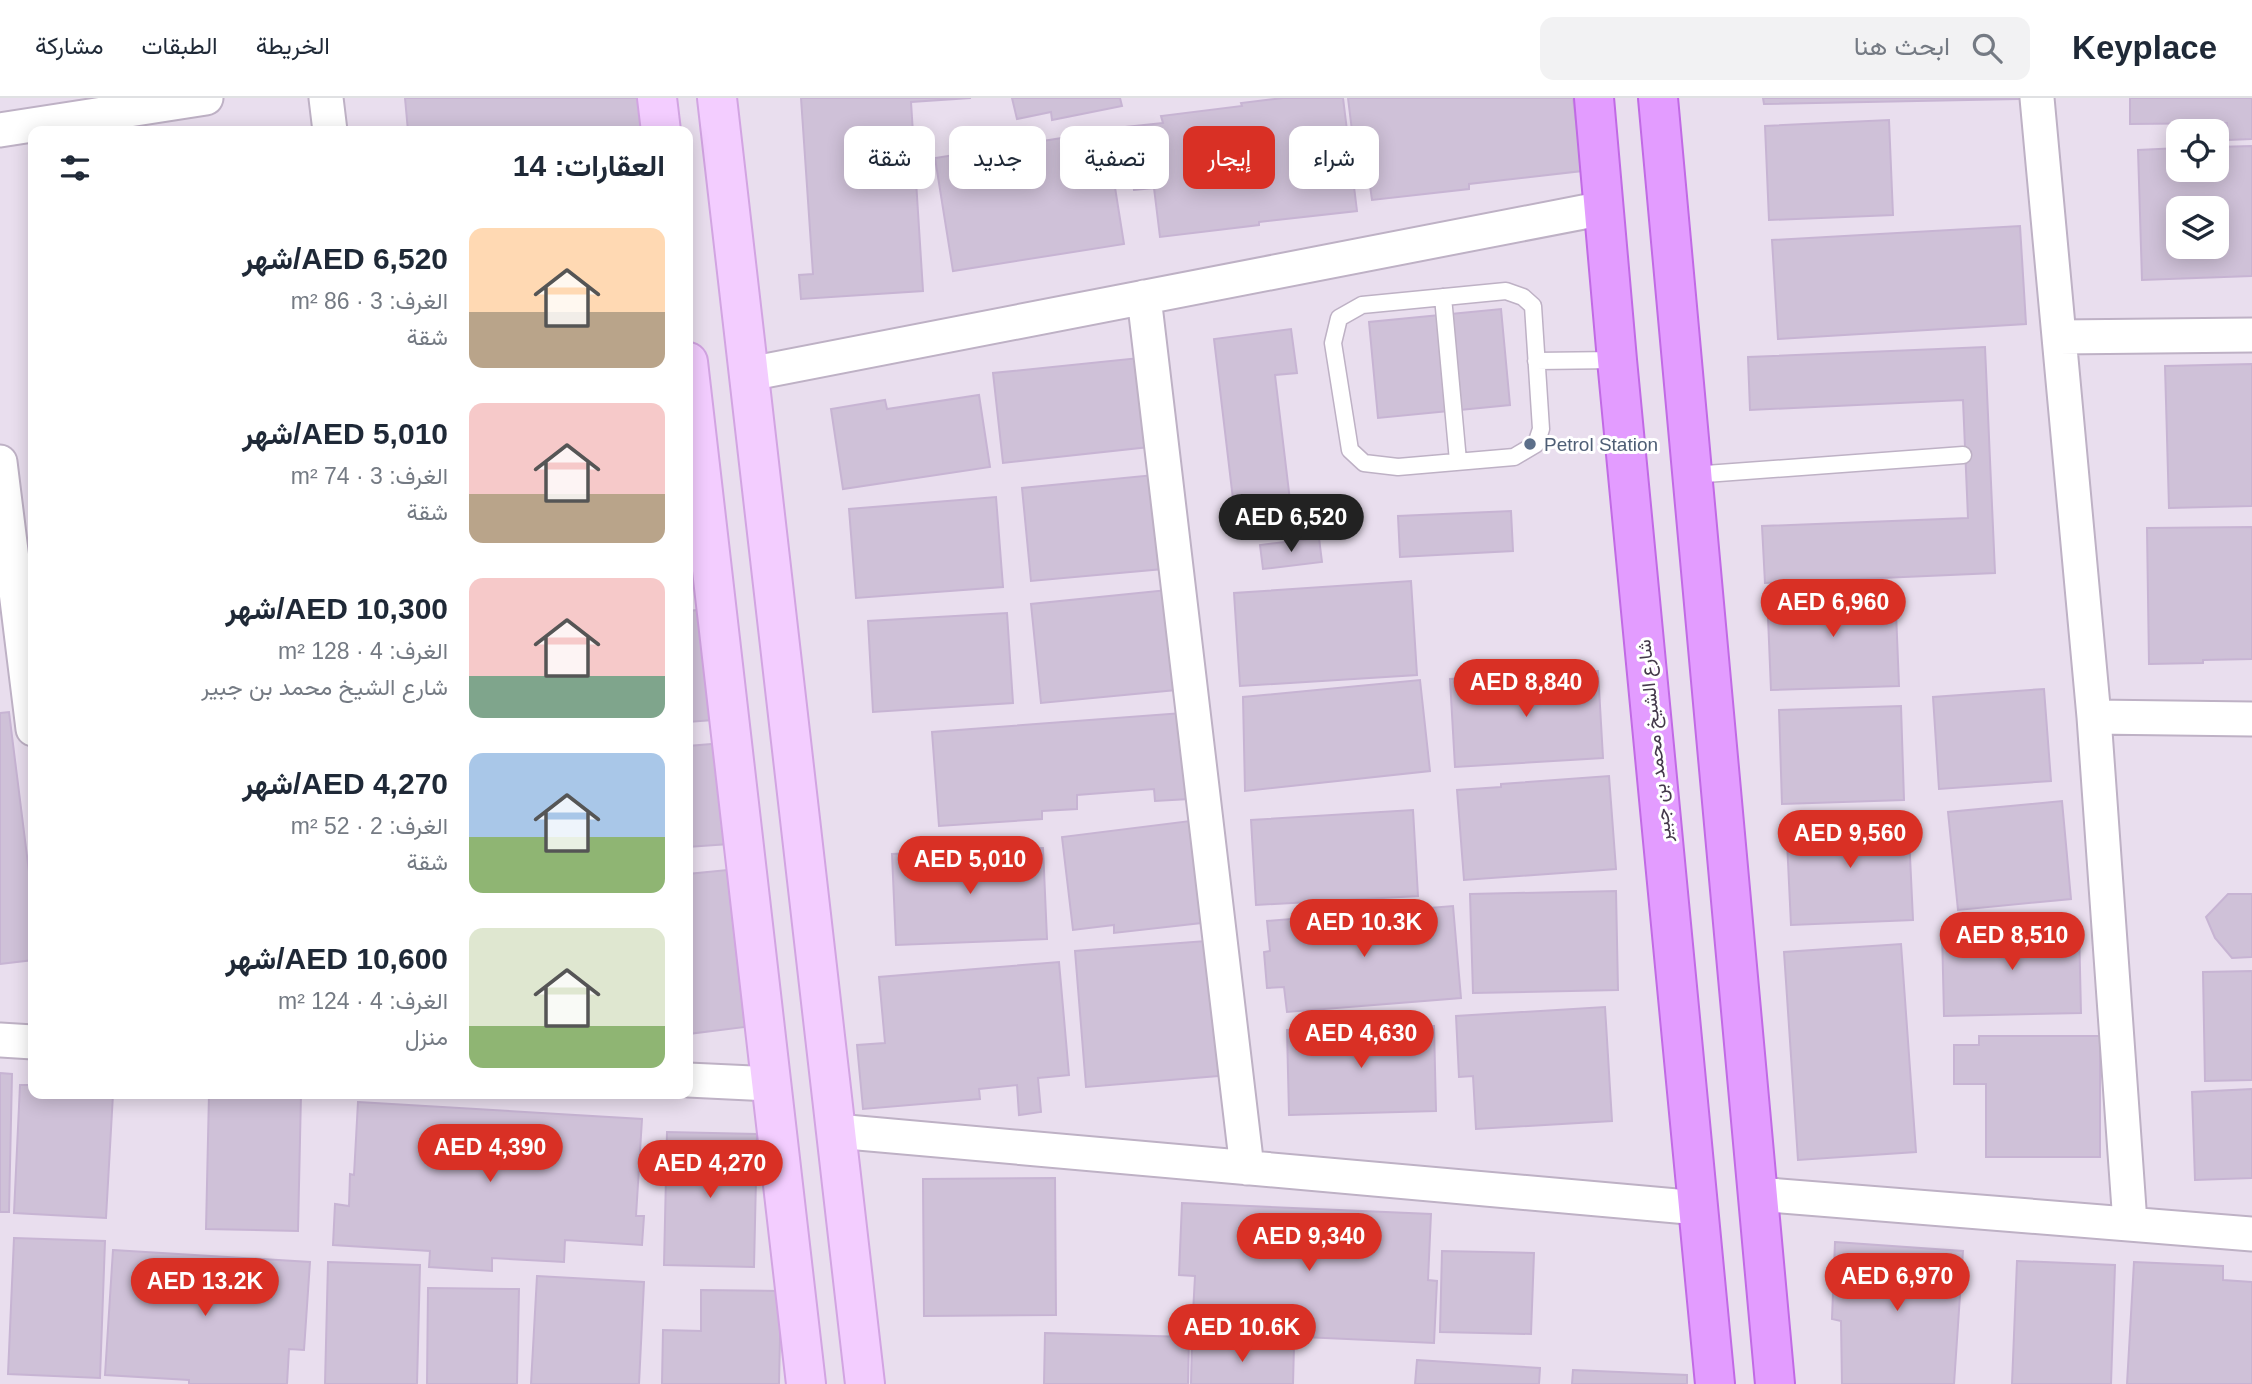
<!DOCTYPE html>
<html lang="ar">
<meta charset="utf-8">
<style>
:root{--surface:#fff;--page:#f2f2f3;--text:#1f2937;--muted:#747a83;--line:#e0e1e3;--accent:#d93025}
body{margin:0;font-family:Arial,Vazirmatn,sans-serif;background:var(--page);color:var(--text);direction:rtl;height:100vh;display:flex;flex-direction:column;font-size:26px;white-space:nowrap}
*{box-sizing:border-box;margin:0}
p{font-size:23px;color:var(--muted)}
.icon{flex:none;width:38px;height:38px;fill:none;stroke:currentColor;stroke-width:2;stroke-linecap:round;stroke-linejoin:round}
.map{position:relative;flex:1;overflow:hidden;direction:ltr}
.drawer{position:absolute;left:28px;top:28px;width:665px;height:973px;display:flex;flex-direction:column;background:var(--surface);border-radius:14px;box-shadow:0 4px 18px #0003;direction:rtl}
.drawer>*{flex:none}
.top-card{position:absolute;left:714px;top:28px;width:665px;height:63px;direction:rtl;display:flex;gap:14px}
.fabs{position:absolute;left:2166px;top:21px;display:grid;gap:14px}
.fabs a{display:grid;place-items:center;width:63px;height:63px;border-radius:14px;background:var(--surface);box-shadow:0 4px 18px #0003;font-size:35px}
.price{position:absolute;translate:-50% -60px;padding:0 16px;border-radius:24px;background:var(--accent);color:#fff;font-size:23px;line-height:46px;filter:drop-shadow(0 2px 4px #0008)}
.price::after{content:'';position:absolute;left:50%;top:42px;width:21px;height:16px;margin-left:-10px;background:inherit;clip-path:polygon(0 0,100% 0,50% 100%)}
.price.active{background:#222;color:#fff}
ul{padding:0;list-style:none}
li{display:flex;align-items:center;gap:21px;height:175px;padding:0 28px}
li span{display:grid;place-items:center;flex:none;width:196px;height:140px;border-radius:14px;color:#555}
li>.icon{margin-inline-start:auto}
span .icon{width:84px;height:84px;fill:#fffc;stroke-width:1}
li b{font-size:30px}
h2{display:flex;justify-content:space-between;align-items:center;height:84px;padding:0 28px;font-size:30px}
.pill{padding:0 24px;border-radius:14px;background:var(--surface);box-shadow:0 4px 18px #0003;font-size:24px;line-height:63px}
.pill.active{background:var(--accent);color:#fff}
header{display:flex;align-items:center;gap:42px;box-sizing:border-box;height:98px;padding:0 35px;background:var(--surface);border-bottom:2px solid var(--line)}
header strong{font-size:33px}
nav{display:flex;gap:38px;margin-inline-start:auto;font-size:24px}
.search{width:490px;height:63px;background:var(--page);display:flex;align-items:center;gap:18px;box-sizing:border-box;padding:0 24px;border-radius:14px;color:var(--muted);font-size:26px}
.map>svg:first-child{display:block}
.residential{fill:#e9deee;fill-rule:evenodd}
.building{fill:#cfc1d8;stroke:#c7b4d3;stroke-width:2;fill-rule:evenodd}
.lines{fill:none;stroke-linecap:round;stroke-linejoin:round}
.lane-casing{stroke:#beb1c5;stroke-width:19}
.street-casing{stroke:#beb1c5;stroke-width:37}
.secondary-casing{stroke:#d2a4e2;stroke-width:42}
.primary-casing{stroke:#c16ae5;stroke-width:42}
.lane{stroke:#fff;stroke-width:16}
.street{stroke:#fff;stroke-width:33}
.secondary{stroke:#f3cdff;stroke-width:38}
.primary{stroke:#e39cff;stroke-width:38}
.service-dot{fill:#5c6f8a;stroke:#fff;stroke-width:2.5}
.labels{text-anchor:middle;stroke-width:6;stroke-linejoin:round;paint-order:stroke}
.service-label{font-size:19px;fill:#4e5e75;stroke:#fff;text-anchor:start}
.street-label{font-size:19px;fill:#44394b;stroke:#fff}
</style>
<header>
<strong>Keyplace</strong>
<div class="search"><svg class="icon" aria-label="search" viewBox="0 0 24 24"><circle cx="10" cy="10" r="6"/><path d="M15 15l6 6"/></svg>ابحث هنا</div>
<nav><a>الخريطة</a><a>الطبقات</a><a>مشاركة</a></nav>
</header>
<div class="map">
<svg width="2252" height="1286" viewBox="0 0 2252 1286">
<rect width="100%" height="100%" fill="#f3ecf6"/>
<path class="residential" d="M 0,0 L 2252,0 L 2252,1286 L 0,1286 ZM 33,33 L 688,33 L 688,996 L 33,996 ZM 2179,33 L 2217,33 L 2217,72 L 2179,72 ZM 2179,110 L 2217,110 L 2217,149 L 2179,149 Z"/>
<path class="building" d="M 405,0 L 654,0 L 657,33 L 408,33 Z
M 801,0 L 971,0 L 911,4 L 923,193 L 801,201 L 799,177 L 813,176 Z
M 1012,0 L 1120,0 L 1122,8 L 1052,22 L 1051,14 L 1017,21 Z
M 1283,0 L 1343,0 L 1357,113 L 1259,124 L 1259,127 L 1160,139 L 1154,90 L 1134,92 L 1126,29 L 1163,25 L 1161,18 L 1242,8 L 1241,5 Z
M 1348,0 L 1573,0 L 1582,73 L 1469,86 L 1469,91 L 1372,102 L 1368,73 L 1357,74 Z
M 1763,0 L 2018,0 L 2018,1 L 1764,6 Z
M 2130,0 L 2252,0 L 2252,41 L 2228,42 L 2227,25 L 2130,26 Z
M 1889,22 L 1893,117 L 1769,122 L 1765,28 Z
M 1106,33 L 1124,146 L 953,173 L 935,60 Z
M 2252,48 L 2252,178 L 2142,182 L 2138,52 L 2179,50 L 2179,72 L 2217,72 L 2217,49 ZM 2179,110 L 2217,110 L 2217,149 L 2179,149 Z
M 2020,128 L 2026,226 L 1778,241 L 1772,142 Z
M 1501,211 L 1510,307 L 1378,320 L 1369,224 Z
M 1291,231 L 1297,275 L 1275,277 L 1291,411 L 1235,418 L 1214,241 Z
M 1985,249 L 1995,475 L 1765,485 L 1762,428 L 1968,420 L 1963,302 L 1750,312 L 1748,259 Z
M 1139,260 L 1149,349 L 1003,365 L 993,275 Z
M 2252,266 L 2252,408 L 2169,410 L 2165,268 Z
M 979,297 L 990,369 L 843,391 L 831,311 L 885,302 L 887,311 Z
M 1154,377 L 1163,471 L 1031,483 L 1022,390 Z
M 996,399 L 1003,489 L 856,500 L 849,411 Z
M 1511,413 L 1513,453 L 1400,459 L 1398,418 Z
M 2252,429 L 2252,561 L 2203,562 L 2203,565 L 2149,566 L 2147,430 Z
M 1319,440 L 1322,464 L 1263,471 L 1260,447 Z
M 1411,483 L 1417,577 L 1240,588 L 1234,495 Z
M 1895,489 L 1899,588 L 1771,592 L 1767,495 Z
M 1187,490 L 1197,590 L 1041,605 L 1031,506 Z
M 716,510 L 726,621 L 688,624 L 688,513 Z
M 1007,515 L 1013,605 L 873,614 L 868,523 Z
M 1598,573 L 1603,660 L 1455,669 L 1450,581 Z
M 1420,582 L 1430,673 L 1245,693 L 1243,599 Z
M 2044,591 L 2051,683 L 1939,691 L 1933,599 Z
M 1901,608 L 1904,702 L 1782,706 L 1779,612 Z
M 9,614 L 33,806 L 33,862 L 0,866 L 0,615 Z
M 1182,615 L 1189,701 L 1155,703 L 1154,691 L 1077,697 L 1077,711 L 1042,713 L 1042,721 L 939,728 L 932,634 Z
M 723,645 L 729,746 L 688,749 L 688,648 Z
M 1609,678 L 1616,771 L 1464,782 L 1457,692 L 1501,689 L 1501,686 Z
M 2062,703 L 2071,801 L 1958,812 L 1948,714 Z
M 1413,712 L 1418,798 L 1256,807 L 1251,722 Z
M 1908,716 L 1913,822 L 1791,827 L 1786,722 Z
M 1206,721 L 1219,823 L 1114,835 L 1114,827 L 1073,832 L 1062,739 Z
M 1043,750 L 1047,841 L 896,847 L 892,756 Z
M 727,772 L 745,929 L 688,936 L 688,776 Z
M 1616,793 L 1618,892 L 1473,895 L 1470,796 Z
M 2228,796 L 2252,796 L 2252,859 L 2232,860 L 2215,840 L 2206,819 Z
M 1453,808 L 1461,900 L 1287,914 L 1284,889 L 1267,890 L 1264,854 L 1270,853 L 1267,823 Z
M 2079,829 L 2081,915 L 1944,918 L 1942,832 Z
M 1219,842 L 1230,977 L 1086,989 L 1075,853 Z
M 1901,846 L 1916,1054 L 1798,1062 L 1784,854 Z
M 1059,864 L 1069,977 L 1038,980 L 1041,1014 L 1019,1017 L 1017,987 L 979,991 L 980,1001 L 863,1011 L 857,947 L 885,945 L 879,879 Z
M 2252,873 L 2252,982 L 2205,983 L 2203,874 Z
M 1605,909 L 1612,1023 L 1476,1031 L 1473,978 L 1459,979 L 1456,918 Z
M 1434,928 L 1436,1013 L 1289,1017 L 1287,932 Z
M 1979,938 L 2100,938 L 2100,1059 L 1986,1059 L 1986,986 L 1954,986 L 1954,947 L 1979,947 Z
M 0,975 L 12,976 L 9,1114 L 0,1114 Z
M 20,987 L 33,987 L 33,996 L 113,996 L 106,1120 L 14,1115 Z
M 2252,991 L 2252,1080 L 2195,1082 L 2192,994 Z
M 209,996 L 301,996 L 298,1133 L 206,1131 Z
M 358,1004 L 642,1021 L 636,1118 L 644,1118 L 642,1147 L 565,1142 L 564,1164 L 492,1160 L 492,1173 L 429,1169 L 430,1153 L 333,1147 L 335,1106 L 349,1108 L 350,1076 L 354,1077 Z
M 667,1034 L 757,1036 L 754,1169 L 664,1167 Z
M 1055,1080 L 1056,1217 L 924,1218 L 923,1081 Z
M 1182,1105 L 1431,1116 L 1428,1182 L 1437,1183 L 1434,1245 L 1192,1234 L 1195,1178 L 1179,1177 Z
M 14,1140 L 105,1143 L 100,1280 L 8,1276 Z
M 1835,1144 L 1963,1153 L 1954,1286 L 1842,1286 L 1841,1223 L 1832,1221 Z
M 113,1152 L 310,1164 L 304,1252 L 289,1251 L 287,1286 L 189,1286 L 189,1282 L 105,1277 Z
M 1442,1153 L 1534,1155 L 1531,1236 L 1440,1234 Z
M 2017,1163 L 2115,1167 L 2111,1286 L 2012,1286 Z
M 328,1164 L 420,1167 L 417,1286 L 325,1286 Z
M 2134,1164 L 2223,1168 L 2223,1182 L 2252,1184 L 2252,1286 L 2127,1286 Z
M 537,1178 L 644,1184 L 639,1286 L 531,1286 Z
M 428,1190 L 519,1191 L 517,1286 L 427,1286 Z
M 701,1192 L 781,1193 L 779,1286 L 662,1286 L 663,1232 L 701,1233 Z
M 1045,1235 L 1189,1239 L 1188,1286 L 1044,1286 Z
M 1192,1245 L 1294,1247 L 1293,1286 L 1191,1286 Z
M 1417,1262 L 1540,1270 L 1539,1286 L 1415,1286 Z
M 1573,1272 L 1687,1277 L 1687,1286 L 1572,1286 Z"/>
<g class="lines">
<g class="lane-casing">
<path id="lane" d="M 1506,193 L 1523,199 L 1533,208 L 1541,331 L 1536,346 L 1514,359 L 1398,369 L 1364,365 L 1350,352 L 1333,245 L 1339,220 L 1362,207 Z
M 1443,199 L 1458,363
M 1536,263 L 1617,262
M 1692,377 L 1963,357"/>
</g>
<g class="street-casing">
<path id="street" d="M 326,0 L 330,33
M 2037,0 L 2094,619 L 2130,1125
M 0,32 L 206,0
M 1144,199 L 1247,1070
M 2059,239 L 2252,237
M 749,276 L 1604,110
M 0,364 L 33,631
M 2094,619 L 2252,621
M 0,942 L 33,944
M 688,982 L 772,986
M 836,1033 L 1699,1110
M 1757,1096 L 2252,1136"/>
</g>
<g class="secondary-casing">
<path id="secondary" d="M 657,0 L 661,33
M 717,0 L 865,1286
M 688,264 L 806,1286"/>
</g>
<g class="primary-casing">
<path id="primary" d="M 1594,0 L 1617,262 L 1715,1286
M 1658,0 L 1775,1286"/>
</g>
<use href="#lane" class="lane"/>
<use href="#street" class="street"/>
<use href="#secondary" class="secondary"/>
<use href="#primary" class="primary"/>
</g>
<circle class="service-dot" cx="1530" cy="346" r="7"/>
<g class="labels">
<g class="service-label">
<text x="1544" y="353">Petrol Station</text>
</g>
<g class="street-label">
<text transform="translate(1654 643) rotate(-96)" y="7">شارع الشيخ محمد بن جبير</text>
</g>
</g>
</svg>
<div class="fabs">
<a><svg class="icon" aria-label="locate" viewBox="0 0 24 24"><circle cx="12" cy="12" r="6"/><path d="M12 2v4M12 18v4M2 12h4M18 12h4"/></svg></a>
<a><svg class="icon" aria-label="layers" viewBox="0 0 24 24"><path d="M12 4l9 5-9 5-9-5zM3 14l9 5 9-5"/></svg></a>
</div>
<b class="price active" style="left:1291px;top:456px">AED 6,520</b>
<b class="price" style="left:1833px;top:541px">AED 6,960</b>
<b class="price" style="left:1526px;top:621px">AED 8,840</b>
<b class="price" style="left:1850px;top:772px">AED 9,560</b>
<b class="price" style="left:970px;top:798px">AED 5,010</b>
<b class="price" style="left:1364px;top:861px">AED 10.3K</b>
<b class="price" style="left:2012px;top:874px">AED 8,510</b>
<b class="price" style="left:1361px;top:972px">AED 4,630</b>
<b class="price" style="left:490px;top:1086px">AED 4,390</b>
<b class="price" style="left:710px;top:1102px">AED 4,270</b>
<b class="price" style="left:1309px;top:1175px">AED 9,340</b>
<b class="price" style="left:1897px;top:1215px">AED 6,970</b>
<b class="price" style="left:205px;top:1220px">AED 13.2K</b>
<b class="price" style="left:1242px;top:1266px">AED 10.6K</b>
<div class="top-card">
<a class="pill">شراء</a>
<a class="pill active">إيجار</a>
<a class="pill">تصفية</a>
<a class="pill">جديد</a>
<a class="pill">شقة</a>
</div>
<section class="drawer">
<h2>العقارات: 14<svg class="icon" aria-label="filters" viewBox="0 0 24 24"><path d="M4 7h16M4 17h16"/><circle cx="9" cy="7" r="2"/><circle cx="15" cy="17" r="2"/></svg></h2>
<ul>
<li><span style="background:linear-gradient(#ffd9b3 60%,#b9a48a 0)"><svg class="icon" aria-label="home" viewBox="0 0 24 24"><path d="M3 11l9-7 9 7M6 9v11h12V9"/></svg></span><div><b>AED 6,520/شهر</b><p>الغرف: 3 · 86 m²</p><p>شقة</p></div></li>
<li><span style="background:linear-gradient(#f6c9c9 65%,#b9a48a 0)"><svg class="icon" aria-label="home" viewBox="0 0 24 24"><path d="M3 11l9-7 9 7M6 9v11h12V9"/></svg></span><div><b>AED 5,010/شهر</b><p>الغرف: 3 · 74 m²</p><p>شقة</p></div></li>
<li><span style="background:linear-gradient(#f6c9c9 70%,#7fa58c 0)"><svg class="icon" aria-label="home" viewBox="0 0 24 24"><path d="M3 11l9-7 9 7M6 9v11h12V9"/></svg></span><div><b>AED 10,300/شهر</b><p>الغرف: 4 · 128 m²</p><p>شارع الشيخ محمد بن جبير</p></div></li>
<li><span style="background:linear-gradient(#a9c7e8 60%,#8fb573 0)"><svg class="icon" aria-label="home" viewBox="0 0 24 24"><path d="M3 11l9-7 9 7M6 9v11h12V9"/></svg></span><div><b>AED 4,270/شهر</b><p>الغرف: 2 · 52 m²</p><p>شقة</p></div></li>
<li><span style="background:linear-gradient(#dfe7d0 70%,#8fb573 0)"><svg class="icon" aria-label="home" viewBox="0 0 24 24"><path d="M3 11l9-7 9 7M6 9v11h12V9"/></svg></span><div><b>AED 10,600/شهر</b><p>الغرف: 4 · 124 m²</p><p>منزل</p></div></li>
</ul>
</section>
</div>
